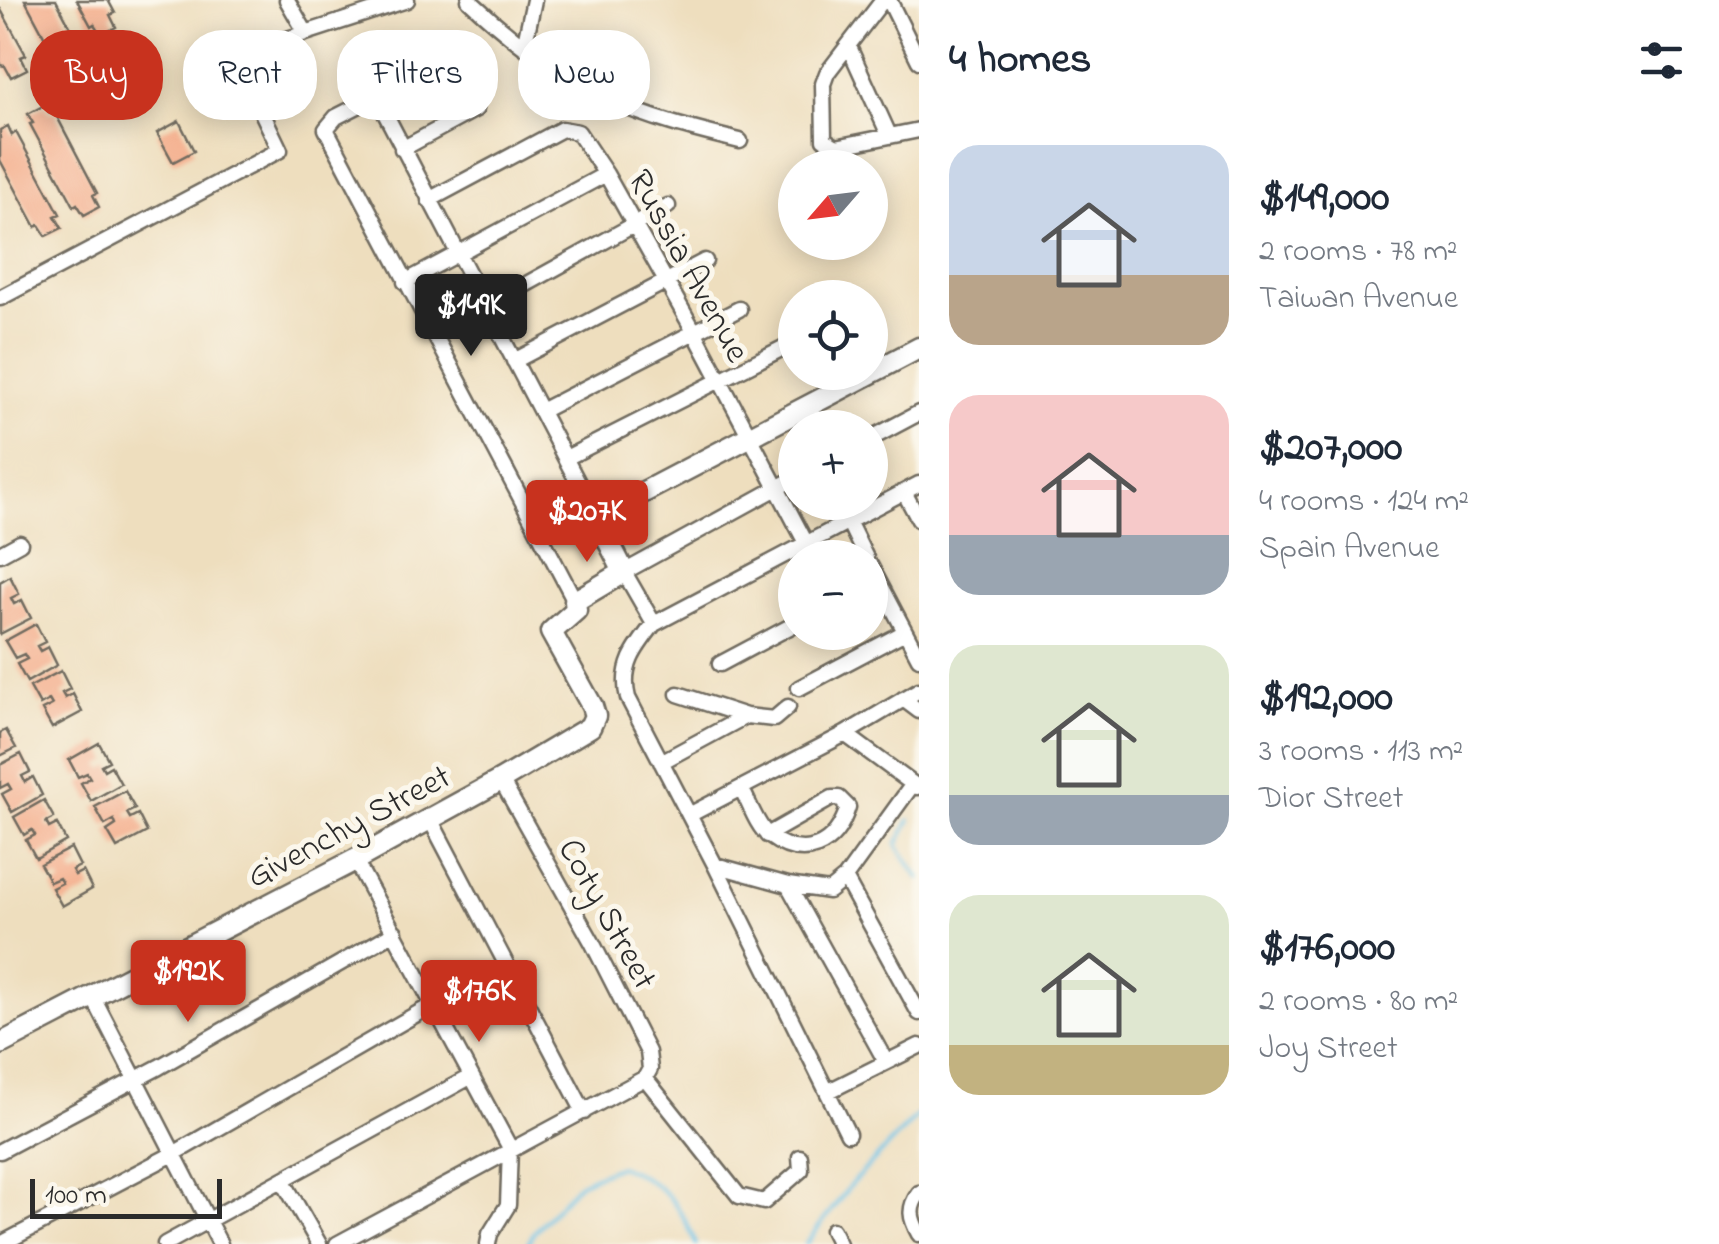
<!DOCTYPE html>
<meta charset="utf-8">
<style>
:root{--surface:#fff;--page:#f2f2f3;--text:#1f2937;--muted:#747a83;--accent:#c8321e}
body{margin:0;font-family:"Indie Flower",sans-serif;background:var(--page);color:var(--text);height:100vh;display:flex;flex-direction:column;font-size:38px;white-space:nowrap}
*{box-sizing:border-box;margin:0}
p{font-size:32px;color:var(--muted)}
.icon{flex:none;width:55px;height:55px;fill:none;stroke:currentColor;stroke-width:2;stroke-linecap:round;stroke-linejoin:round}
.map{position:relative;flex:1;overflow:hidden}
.drawer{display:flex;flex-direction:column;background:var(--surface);width:800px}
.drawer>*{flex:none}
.hud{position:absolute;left:30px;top:30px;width:738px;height:90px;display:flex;gap:20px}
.needle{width:65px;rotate:242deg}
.fabs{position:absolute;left:778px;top:150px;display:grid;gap:20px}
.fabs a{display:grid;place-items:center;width:110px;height:110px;border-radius:50%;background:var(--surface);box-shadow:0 5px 25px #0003;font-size:50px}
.scale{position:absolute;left:30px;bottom:25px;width:192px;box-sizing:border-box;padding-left:10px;border:5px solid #2b2b2b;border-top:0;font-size:28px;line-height:35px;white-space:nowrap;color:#2b2b2b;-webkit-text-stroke:8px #fbf7ec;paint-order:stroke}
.price{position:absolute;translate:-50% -85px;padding:0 22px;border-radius:10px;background:var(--accent);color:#fff;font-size:32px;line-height:65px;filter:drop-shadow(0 2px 5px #0008)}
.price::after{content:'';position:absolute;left:50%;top:60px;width:30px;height:22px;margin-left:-15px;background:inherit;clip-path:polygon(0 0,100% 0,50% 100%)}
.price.on{background:#222;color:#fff}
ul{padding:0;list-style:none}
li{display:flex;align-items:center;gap:30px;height:250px;padding:0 30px}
li span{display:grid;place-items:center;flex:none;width:280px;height:200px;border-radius:30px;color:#555}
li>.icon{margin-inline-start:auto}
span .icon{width:120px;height:120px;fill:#fffc;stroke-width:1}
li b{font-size:42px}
h2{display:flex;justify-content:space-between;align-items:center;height:120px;padding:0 30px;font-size:42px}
.pill{padding:0 35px;border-radius:40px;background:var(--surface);box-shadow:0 5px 25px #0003;font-size:35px;line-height:90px}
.pill.on{background:var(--accent);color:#fff}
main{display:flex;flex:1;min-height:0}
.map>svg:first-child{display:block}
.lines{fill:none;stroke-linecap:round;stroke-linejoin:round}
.stream{stroke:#6ac2e7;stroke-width:4}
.building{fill:#f4af8d}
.street-casing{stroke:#6f6a5e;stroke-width:19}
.secondary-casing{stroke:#6f6a5e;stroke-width:25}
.street{stroke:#fff;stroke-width:14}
.secondary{stroke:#fff;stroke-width:20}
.labels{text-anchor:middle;stroke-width:10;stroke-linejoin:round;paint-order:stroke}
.street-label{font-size:35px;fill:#2b2b2b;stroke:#fbf7ec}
</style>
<main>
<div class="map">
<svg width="919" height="1244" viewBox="0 0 919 1244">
<rect width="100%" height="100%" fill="#fbf7ec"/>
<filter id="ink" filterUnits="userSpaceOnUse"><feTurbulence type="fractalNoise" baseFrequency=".01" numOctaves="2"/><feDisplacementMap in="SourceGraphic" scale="20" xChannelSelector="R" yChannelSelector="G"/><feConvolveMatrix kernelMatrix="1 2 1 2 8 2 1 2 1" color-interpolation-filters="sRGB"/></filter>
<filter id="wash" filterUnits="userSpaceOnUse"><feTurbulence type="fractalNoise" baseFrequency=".0048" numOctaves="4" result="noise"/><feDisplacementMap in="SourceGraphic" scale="40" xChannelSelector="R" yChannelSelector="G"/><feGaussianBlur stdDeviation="2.25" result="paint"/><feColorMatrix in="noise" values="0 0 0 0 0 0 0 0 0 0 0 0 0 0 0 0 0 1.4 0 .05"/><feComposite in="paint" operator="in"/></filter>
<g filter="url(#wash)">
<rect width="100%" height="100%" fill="#eedebe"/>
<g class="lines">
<path class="stream" d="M 910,820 L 897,845 L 919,878
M 528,1244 L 534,1232 L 579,1183 L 619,1166 C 662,1182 679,1202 696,1244
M 806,1244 L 853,1182 L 919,1114"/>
</g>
<g id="blocks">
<path class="building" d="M 25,0 L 56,0 L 73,32 L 69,35 L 75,46 L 59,55 L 53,43 L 49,45 Z
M 77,0 L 108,0 L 115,13 L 110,15 L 116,27 L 101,35 L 94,24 L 91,26 Z
M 0,8 L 26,55 L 21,57 L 27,69 L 11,77 L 5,66 L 0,65 Z
M 121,40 L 150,94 L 117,112 L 88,58 Z
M 45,105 L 50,113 L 54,111 L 97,193 L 93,195 L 99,207 L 84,215 L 77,204 L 74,206 L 30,124 L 33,123 L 28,114 Z
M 179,121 L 194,151 L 173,162 L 157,133 Z
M 8,126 L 12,135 L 16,132 L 60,214 L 55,216 L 62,228 L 46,236 L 39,225 L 36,227 L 0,160 L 0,130 Z
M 10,576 L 19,594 L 11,598 L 14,604 L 22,600 L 31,618 L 0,634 L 0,582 Z
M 36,624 L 45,642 L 37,646 L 40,651 L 48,647 L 57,665 L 27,682 L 17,664 L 27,659 L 24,654 L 15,658 L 5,641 Z
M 61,671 L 70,689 L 62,693 L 65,698 L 73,694 L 82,712 L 52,728 L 42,710 L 52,705 L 49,700 L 40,705 L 30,687 Z
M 6,730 L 16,748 L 0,756 L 0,733 Z
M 99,743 L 109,761 L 101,765 L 104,770 L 111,766 L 121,784 L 91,801 L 81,783 L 90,778 L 87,773 L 78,777 L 69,760 Z
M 21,754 L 30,772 L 22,776 L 25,782 L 33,777 L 42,795 L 12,812 L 2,794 L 11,789 L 8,784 L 0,788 L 0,765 Z
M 125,791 L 135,809 L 127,813 L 130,818 L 138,814 L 147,832 L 117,848 L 107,831 L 116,825 L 114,820 L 105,825 L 95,807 Z
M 44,800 L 54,818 L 46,822 L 49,828 L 57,824 L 66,841 L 36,858 L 26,840 L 35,835 L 32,830 L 24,835 L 14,817 Z
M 71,848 L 80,866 L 72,870 L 75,875 L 83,871 L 92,889 L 62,906 L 52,888 L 62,883 L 59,878 L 50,882 L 40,864 Z"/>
</g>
</g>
<g filter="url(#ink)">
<use href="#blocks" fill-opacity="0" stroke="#6f6a5e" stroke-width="2.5"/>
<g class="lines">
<g class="street-casing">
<path id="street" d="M 287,0 L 306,33
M 469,0 C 506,35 561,78 607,99 C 650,119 695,130 740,141
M 883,0 L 827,73 L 823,84 L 824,139 L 836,147 L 919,130
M 889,0 L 919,61
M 524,47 L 534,0
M 849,47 L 889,135
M 421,74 L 336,117 L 326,129 L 575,601
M 376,96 L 596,517
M 402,149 L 476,109
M 429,200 L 562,129 L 578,132 L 606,174 L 695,333 L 806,543
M 405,282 L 606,174
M 0,298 L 280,150 L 235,56 L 407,0
M 485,307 L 668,206
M 514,361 L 705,261
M 541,411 L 739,309
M 870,439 L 919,413
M 566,458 L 785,347
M 904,492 L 919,520
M 848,521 L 866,558
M 0,554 L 20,543
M 870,565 L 919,658
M 654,624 L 624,572 L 795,478
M 720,664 L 795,624
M 799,688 L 905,632
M 903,699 L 919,711
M 746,716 L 774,719 L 788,707
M 845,734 L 917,787
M 661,762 L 746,716 L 678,694
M 501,780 L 592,942 L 648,1052 L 650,1069 L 645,1078
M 741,788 C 749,802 757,827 769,836 C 804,862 836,847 848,807 L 839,798 L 832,798 L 767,835
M 689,815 L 845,734 L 919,690
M 430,819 L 584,1112
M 355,860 L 510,1148 L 508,1205 L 490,1234 L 488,1244
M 715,865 L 788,885 L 829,891 L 845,878 L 913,784
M 845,878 L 919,1013
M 788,885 L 886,1062
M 92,995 L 220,1244
M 645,1078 L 739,1196 L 764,1202 L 801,1170 L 800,1157
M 829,1091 L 919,1046
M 848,1134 L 715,865 L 628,698 C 620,667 635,648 654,624 L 919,484
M 0,1151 L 159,1067 L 395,932
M 283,1181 L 319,1244
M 919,1193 C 908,1208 910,1218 919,1234
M 832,1230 L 839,1244
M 1,1244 L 175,1153 L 434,1004
M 165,1244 L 470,1077
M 337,1244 L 645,1078"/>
</g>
<g class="secondary-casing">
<path id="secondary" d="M 0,1044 L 355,860 L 501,780 L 590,727 L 595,716 L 592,706 L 551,632 L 576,610 L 575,601 L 624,572 L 596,517 L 919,348"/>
</g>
<use href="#street" class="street"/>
<use href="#secondary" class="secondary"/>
</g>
</g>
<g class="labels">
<g class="street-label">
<text transform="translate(690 265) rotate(61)" y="12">Russia Avenue</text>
<text transform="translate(348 825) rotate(-28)" y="12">Givenchy Street</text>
<text transform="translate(609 913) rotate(61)" y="12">Coty Street</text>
</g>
</g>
</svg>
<div class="fabs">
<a><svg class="needle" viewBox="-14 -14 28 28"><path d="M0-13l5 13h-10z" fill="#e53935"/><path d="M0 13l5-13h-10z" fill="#747a83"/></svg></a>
<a><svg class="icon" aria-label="locate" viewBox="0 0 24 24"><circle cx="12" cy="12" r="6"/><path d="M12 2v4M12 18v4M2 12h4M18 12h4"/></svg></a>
<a>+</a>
<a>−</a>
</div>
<div class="scale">100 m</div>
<b class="price on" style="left:471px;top:359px">$149K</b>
<b class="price" style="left:587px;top:565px">$207K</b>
<b class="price" style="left:188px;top:1025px">$192K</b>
<b class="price" style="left:479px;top:1045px">$176K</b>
<div class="hud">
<a class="pill on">Buy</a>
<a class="pill">Rent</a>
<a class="pill">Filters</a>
<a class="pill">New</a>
</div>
</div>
<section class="drawer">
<h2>4 homes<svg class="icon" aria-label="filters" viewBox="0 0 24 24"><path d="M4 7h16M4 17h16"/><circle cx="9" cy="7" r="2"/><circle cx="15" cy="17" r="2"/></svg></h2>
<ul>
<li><span style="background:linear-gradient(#c9d6e8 65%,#b9a48a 0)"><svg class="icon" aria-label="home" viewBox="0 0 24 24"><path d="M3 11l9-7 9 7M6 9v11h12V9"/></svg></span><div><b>$149,000</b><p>2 rooms · 78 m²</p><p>Taiwan Avenue</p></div></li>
<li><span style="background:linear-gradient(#f6c9c9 70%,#9aa5b1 0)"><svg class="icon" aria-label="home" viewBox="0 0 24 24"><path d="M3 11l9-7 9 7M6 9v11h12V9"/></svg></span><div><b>$207,000</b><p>4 rooms · 124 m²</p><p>Spain Avenue</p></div></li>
<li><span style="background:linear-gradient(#dfe7d0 75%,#9aa5b1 0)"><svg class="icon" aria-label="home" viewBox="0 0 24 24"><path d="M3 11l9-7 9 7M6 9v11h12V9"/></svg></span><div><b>$192,000</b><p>3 rooms · 113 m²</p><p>Dior Street</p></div></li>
<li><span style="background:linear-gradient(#dfe7d0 75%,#c2b280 0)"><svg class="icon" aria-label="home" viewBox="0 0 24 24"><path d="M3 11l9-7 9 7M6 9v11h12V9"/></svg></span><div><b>$176,000</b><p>2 rooms · 80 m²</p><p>Joy Street</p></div></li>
</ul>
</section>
</main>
